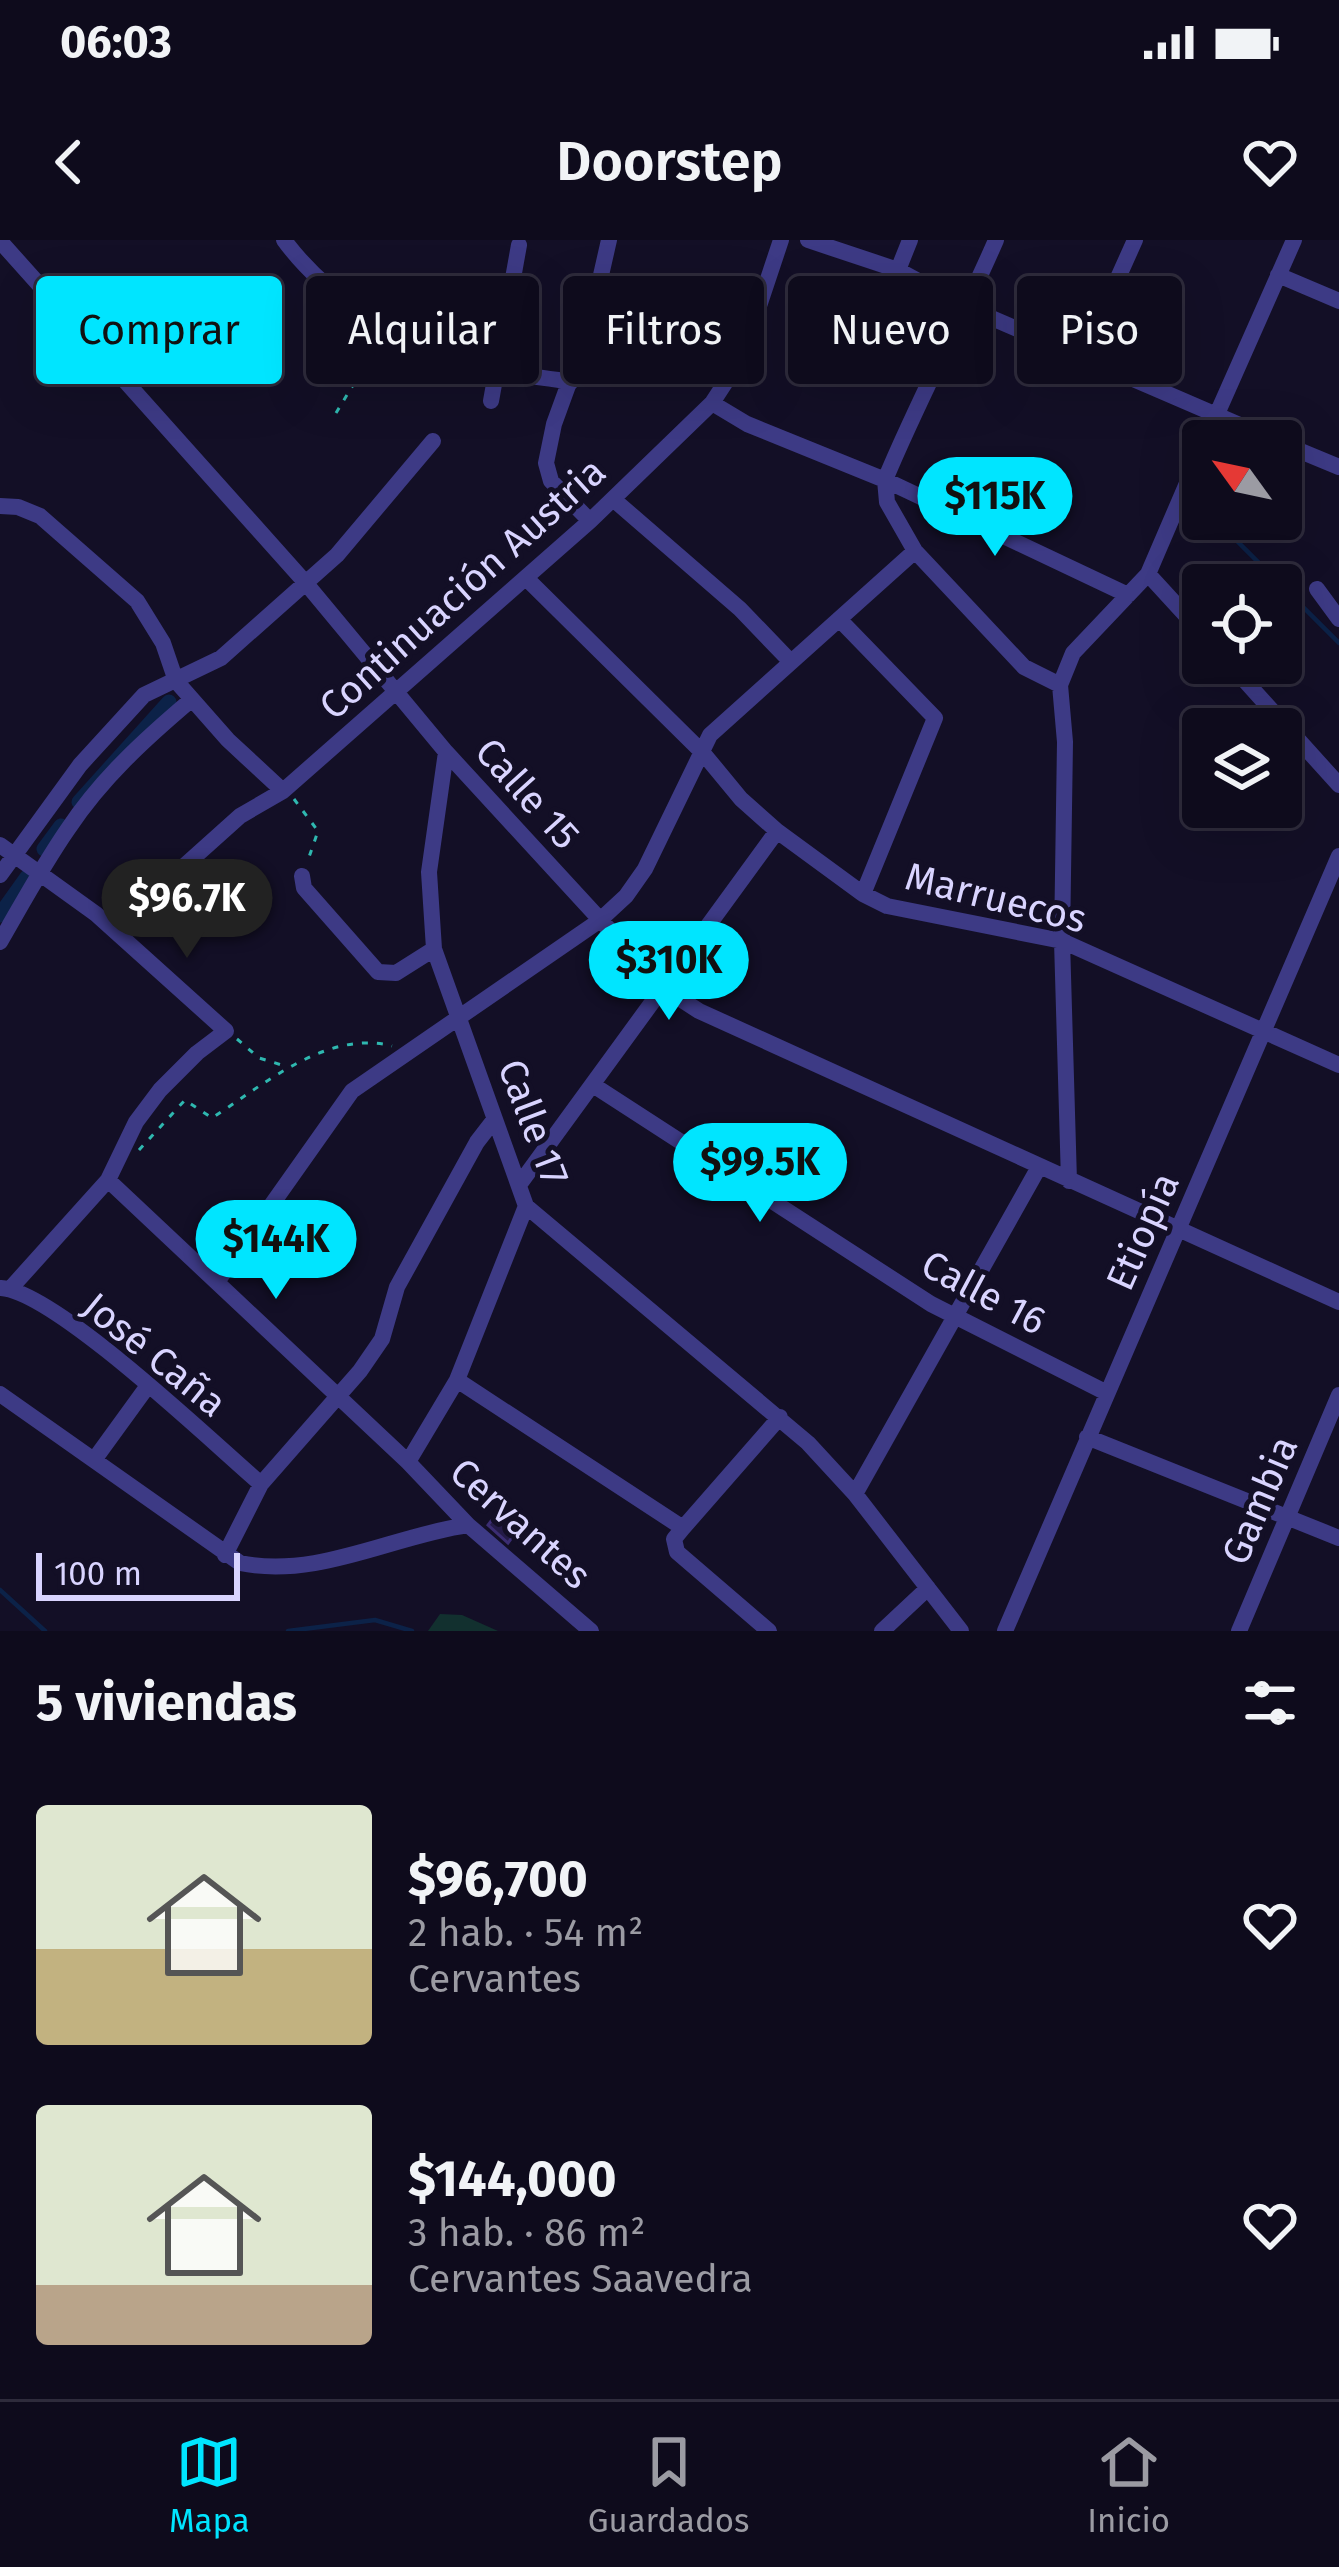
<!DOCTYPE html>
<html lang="es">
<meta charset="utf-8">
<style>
:root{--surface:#0e0b1c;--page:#1c1929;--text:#f1f3f6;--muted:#9b9ba3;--line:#2e2b3b;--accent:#00e5ff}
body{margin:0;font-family:"Fira Sans",sans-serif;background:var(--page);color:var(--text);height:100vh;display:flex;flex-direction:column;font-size:45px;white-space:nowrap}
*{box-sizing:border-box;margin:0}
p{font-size:39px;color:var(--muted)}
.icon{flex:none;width:66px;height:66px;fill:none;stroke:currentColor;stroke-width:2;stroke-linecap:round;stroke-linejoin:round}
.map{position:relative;height:1391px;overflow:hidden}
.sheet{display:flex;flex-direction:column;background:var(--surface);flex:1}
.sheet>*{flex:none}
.guide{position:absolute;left:36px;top:36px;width:1269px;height:108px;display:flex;gap:24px}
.needle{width:78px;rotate:303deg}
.tools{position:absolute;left:1182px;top:180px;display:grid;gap:24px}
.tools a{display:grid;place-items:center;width:120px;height:120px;border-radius:12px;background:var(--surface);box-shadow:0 12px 48px #0002,0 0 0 3px var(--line);font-size:60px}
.scale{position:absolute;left:36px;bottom:30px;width:204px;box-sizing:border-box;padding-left:12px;border:6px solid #d9d4ff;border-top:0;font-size:33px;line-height:42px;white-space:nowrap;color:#d9d4ff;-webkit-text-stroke:9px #130f26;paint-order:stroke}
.price{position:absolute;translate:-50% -102px;padding:0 27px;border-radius:42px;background:var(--accent);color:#111;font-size:39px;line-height:78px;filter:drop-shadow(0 3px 6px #0008)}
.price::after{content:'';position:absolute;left:50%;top:72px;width:36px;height:27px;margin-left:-18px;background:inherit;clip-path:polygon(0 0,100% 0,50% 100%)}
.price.on{background:#222;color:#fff}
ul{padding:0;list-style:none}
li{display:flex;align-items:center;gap:36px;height:300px;padding:0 36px}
li span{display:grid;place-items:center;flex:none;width:336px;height:240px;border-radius:12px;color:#555}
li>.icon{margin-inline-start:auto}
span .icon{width:144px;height:144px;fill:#fffc;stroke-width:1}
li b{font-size:51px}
h2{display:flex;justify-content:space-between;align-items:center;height:144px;padding:0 36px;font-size:51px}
.tag{padding:0 42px;border-radius:12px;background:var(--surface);box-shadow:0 12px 48px #0002,0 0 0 3px var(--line);font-size:42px;line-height:108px}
.tag.on{background:var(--accent);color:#111}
.status{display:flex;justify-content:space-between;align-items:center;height:84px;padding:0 60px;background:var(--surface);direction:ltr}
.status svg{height:33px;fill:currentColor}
header{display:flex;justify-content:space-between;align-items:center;height:156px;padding:0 36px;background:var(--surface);font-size:54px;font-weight:600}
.tabs{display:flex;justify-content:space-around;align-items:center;height:168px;border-top:3px solid var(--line);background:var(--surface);font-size:33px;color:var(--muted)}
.tabs a{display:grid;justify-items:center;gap:6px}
.tabs .on{color:var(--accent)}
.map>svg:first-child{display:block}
.green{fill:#12302f}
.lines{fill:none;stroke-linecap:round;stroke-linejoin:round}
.stream{stroke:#0c2248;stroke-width:4.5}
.canal{stroke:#0c2248;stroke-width:15}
.building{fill:#241b47;stroke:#3b2d73;stroke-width:3}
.path{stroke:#2fb8b0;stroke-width:3;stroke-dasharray:6 9;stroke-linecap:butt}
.minor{stroke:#3d3a85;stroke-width:16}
.labels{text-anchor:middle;stroke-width:10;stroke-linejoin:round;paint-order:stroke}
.street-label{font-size:39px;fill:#d9d4ff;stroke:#130f26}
</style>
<div class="status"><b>06:03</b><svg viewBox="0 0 49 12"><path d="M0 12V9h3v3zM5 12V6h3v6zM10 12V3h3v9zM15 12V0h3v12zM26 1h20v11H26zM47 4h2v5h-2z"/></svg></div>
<header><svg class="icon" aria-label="back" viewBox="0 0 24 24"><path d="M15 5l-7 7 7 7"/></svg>Doorstep<svg class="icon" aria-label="heart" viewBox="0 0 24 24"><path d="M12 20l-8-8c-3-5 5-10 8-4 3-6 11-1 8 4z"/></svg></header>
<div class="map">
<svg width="1339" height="1391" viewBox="0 0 1339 1391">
<rect width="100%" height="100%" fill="#130f26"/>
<path class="green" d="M 440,1374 L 462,1375 L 498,1391 L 428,1391 Z"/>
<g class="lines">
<path class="stream" d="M 1225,289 L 1280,344
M 1281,345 L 1339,403
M 0,1350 L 45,1391
M 288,1391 L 375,1380 L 412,1391"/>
<path class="canal" d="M 79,562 L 169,462
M 44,609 L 61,586
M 0,675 L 27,637"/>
</g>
<path class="building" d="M 503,1265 L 524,1281 L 508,1303 L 488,1285 Z"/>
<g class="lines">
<path class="path" d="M 336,173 L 378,104
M 294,559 L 318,591 L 307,623
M 237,799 L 259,818 L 285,826
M 139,910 L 185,860 L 212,878 C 262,846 327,789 392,806"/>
<path class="minor" d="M 284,0 C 323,53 396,103 459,122 C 495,133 534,136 571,142
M 808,0 L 898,30 L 966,67 L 1277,201
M 996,0 C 961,81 919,158 885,240 L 887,262 L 915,311 L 1024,427 L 1060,445
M 0,1 L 304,341 L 446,512 L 662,747 L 699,771 L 1339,1062
M 898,30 L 910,0
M 1278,35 L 1339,61
M 589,88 L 739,124
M 1082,118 L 1135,0
M 491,161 L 519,5
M 712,163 L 747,184 L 885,240 L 1128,355
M 1205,201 L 1294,0
M 1281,203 L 1339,227
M 613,259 L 740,369 L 791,422
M 0,266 L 18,267 L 40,276 L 137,361 L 163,403 L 176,441 L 228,500 L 283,551
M 590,281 L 551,241 L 546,223 L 554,184 L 589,88 L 609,0
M 1148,334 L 1203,394
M 526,338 L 703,513 L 741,559 L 777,591 L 863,654 L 887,666 L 1062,701 L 1339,825
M 1317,349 L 1339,379
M 839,379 L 935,478 L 863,654
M 1229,423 L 1339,545
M 446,512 L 429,632 L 434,709 L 526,966 L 808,1203 L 855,1254 L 961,1391
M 0,605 L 96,674 L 226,791 L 197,813 L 160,850 L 136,882 L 108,940 L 10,1049
M 0,635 L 80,525 L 144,455 L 221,418 L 337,315 L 433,201
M 302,636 L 304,648 L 378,732 L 396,733 L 434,709
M 114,689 L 240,576 L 283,551 L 590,281 L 712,163 L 742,117 L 781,0
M 0,702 C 22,664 43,625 68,589 C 102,538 145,499 191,460
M 593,845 L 931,1064 L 1107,1153
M 108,940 L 408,1222 L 468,1285 L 591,1391
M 1069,941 L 1062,701 L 1065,502 L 1060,445 L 1073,413 L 1148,334 L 1203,206
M 519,945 L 777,591
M 217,1042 L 352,851 L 599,681 L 626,656 L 645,629 L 710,495 L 915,311
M 1,1048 C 56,1052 213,1203 261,1244
M 457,1140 L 683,1288 L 674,1299 L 677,1312 L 769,1391
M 0,1154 L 240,1323 C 317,1339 392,1296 468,1285
M 1087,1197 L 1339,1298
M 94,1220 L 147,1147
M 408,1222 L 457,1140 L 526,966
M 855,1254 L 1039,927
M 683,1288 L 780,1177
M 225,1315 L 261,1244 L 360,1131 L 382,1099 L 397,1047 L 477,902 L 494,880
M 882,1391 L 928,1348
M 1005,1391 L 1339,616
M 1239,1391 L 1339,1155"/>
</g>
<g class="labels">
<g class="street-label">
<text transform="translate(462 348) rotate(-42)" y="14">Continuación Austria</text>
<text transform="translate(528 553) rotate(48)" y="14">Calle 15</text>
<text transform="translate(996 657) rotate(14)" y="14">Marruecos</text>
<text transform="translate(534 882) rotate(69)" y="14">Calle 17</text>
<text transform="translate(1142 991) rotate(-66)" y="14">Etiopía</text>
<text transform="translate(984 1052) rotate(28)" y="14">Calle 16</text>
<text transform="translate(155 1114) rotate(39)" y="14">José Caña</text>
<text transform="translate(1259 1260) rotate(-67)" y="14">Gambia</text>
<text transform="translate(521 1283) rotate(42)" y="14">Cervantes</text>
</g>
</g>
</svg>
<div class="tools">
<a><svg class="needle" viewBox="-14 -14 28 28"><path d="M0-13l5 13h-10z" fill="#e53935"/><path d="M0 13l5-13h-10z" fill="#9b9ba3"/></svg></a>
<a><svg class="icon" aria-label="locate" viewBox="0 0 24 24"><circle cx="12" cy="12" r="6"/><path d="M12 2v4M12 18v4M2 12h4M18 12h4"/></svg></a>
<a><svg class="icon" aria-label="layers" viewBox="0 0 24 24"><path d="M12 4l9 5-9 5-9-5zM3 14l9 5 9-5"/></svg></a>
</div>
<div class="scale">100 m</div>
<b class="price" style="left:995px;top:319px">$115K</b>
<b class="price on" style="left:187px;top:721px">$96.7K</b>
<b class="price" style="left:669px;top:783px">$310K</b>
<b class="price" style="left:760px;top:985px">$99.5K</b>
<b class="price" style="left:276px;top:1062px">$144K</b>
<div class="guide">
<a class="tag on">Comprar</a>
<a class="tag">Alquilar</a>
<a class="tag">Filtros</a>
<a class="tag">Nuevo</a>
<a class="tag">Piso</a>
</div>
</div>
<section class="sheet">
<h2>5 viviendas<svg class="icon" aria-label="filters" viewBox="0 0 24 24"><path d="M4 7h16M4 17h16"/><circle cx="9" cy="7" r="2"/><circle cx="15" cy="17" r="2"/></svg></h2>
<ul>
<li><span style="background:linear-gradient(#dfe7d0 60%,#c2b280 0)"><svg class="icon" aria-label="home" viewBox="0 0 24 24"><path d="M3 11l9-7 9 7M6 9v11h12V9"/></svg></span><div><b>$96,700</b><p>2 hab. · 54 m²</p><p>Cervantes</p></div><svg class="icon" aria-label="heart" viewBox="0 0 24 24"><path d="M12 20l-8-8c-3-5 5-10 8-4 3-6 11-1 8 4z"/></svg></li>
<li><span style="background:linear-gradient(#dfe7d0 75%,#b9a48a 0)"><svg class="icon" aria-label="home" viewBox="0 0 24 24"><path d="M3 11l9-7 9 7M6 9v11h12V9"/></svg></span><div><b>$144,000</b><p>3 hab. · 86 m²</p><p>Cervantes Saavedra</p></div><svg class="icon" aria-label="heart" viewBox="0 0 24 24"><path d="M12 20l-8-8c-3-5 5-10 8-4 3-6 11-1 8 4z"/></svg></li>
</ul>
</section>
<nav class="tabs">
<a class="on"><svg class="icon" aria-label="map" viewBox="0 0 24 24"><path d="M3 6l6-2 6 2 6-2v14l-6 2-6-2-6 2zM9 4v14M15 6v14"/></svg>Mapa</a>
<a><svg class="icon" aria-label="saved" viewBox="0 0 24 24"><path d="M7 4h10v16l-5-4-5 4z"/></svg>Guardados</a>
<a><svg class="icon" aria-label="home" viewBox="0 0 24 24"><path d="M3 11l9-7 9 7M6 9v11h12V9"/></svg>Inicio</a>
</nav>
